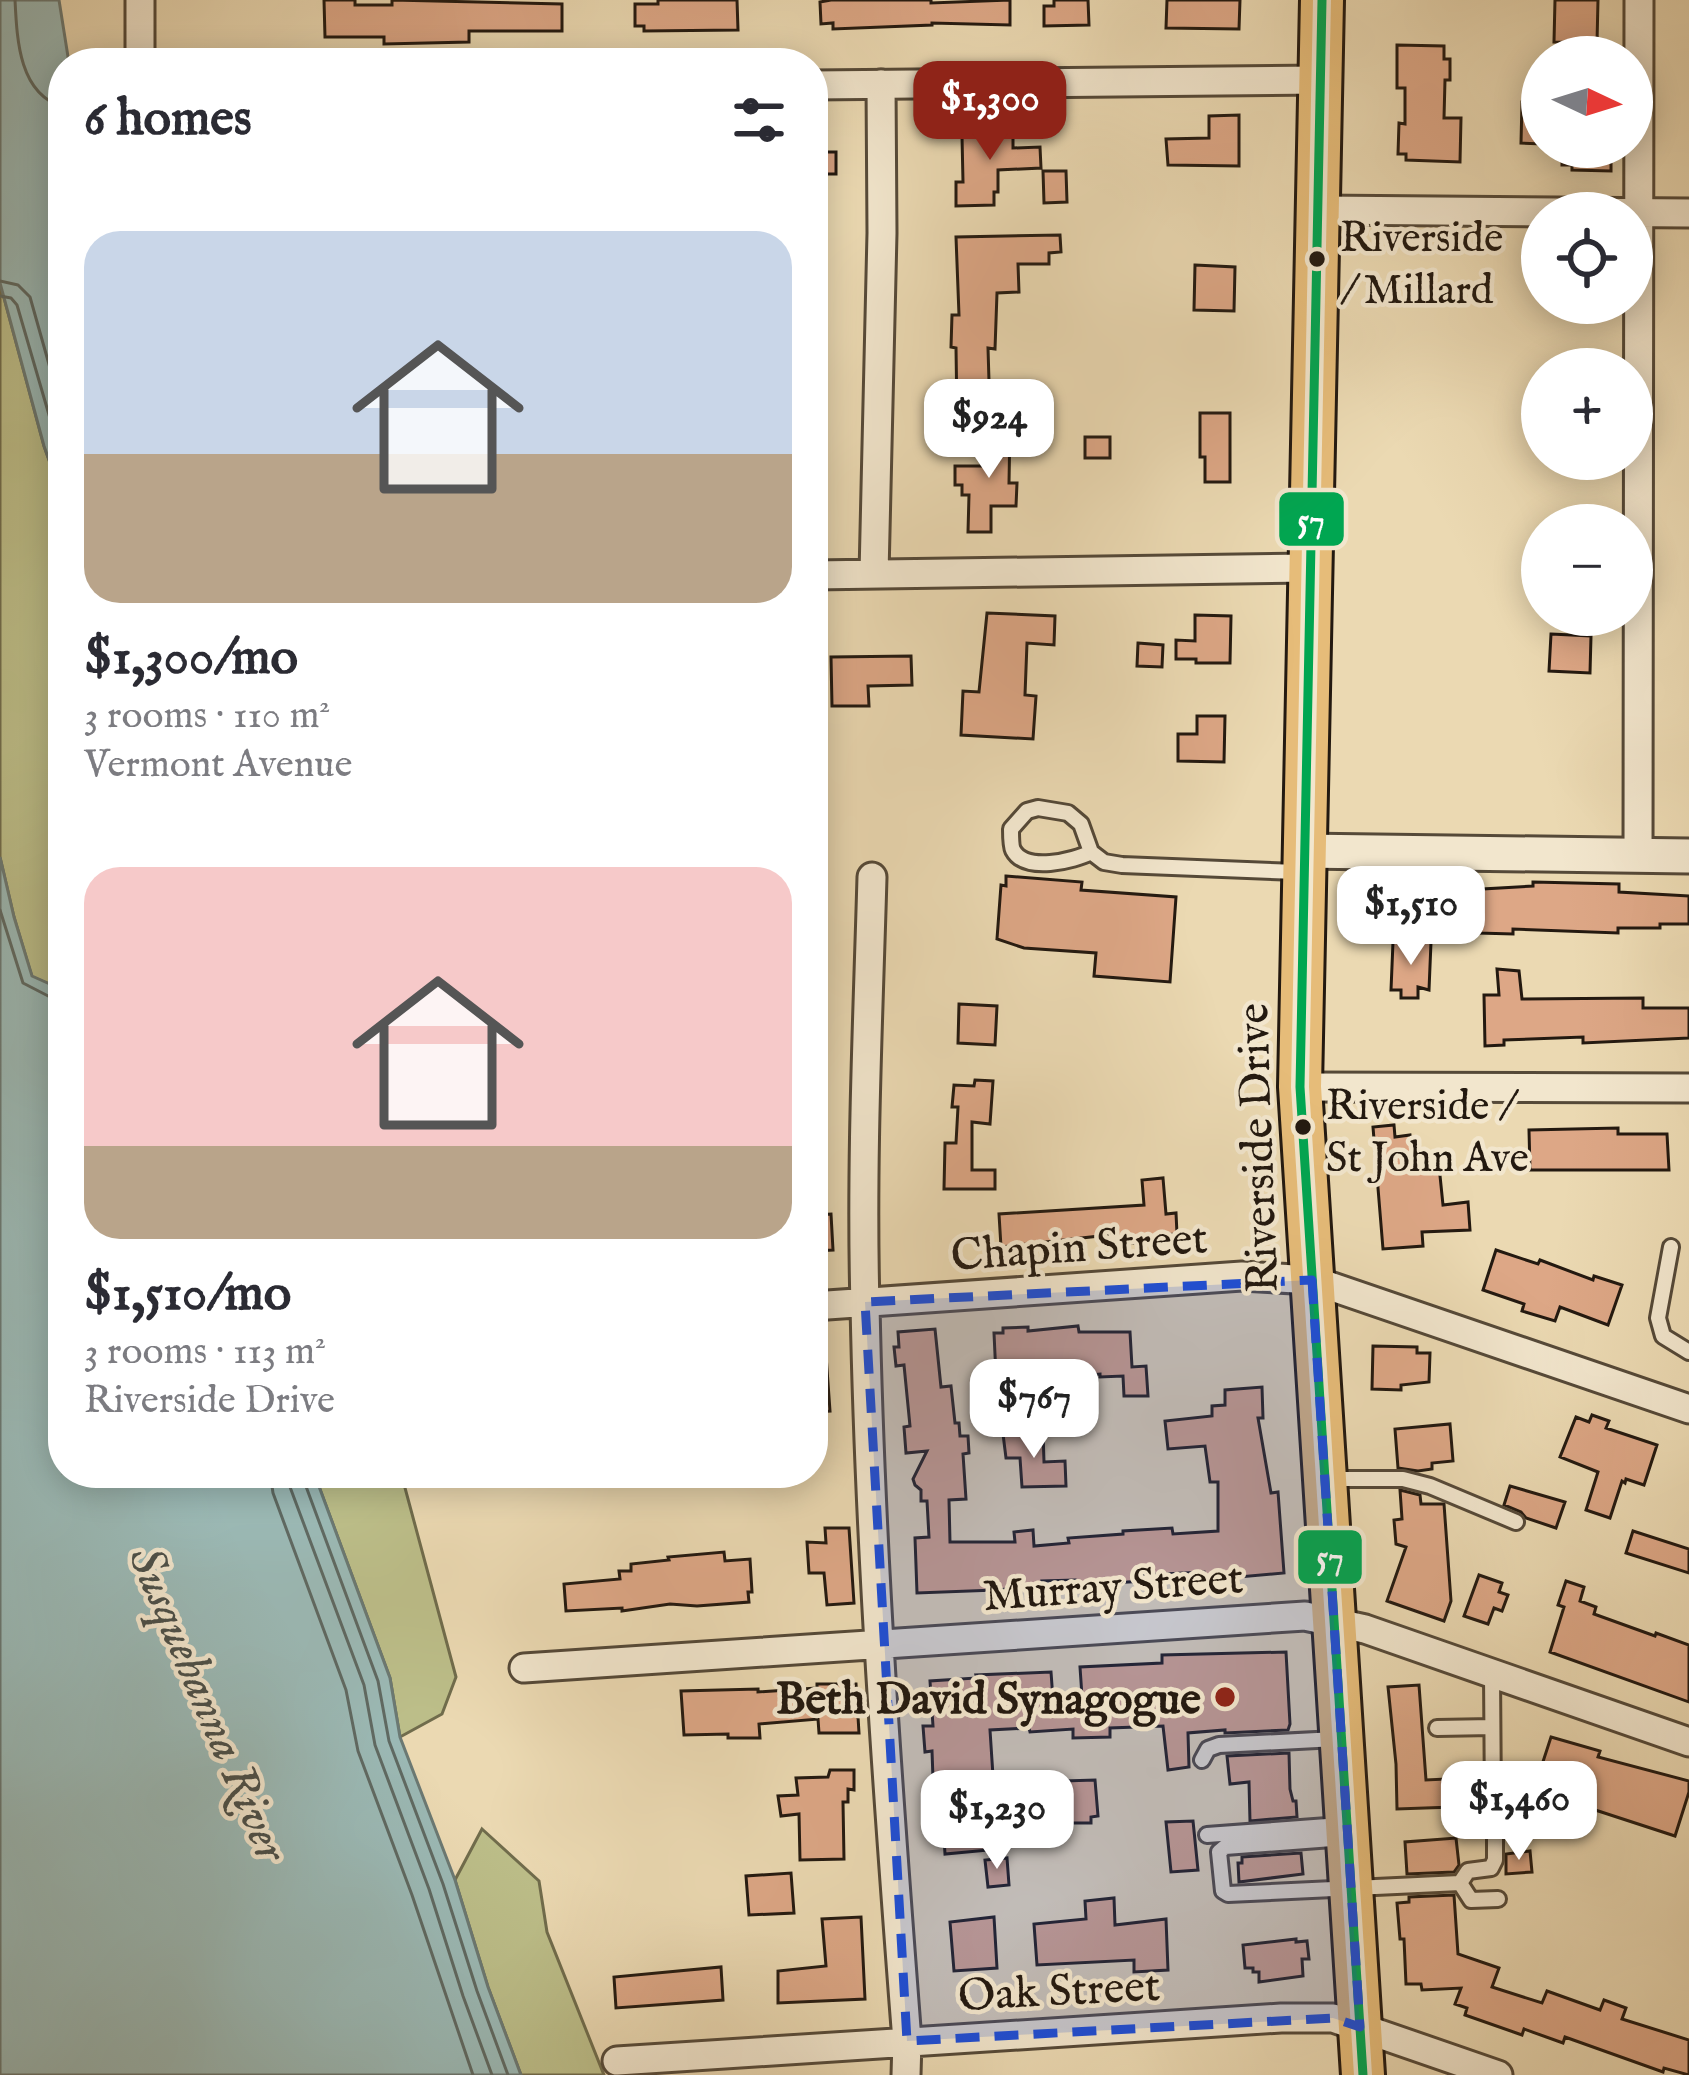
<!DOCTYPE html>
<meta charset="utf-8">
<style>
:root{--surface:#fff;--page:#f2f2f3;--text:#2b2b33;--muted:#7c7c81;--accent:#8f2418}
body{margin:0;font-family:"IM FELL English",serif;background:var(--page);color:var(--text);height:100vh;display:flex;flex-direction:column;font-size:45px;white-space:nowrap}
*{box-sizing:border-box;margin:0}
p{font-size:39px;color:var(--muted)}
.icon{flex:none;width:66px;height:66px;fill:none;stroke:currentColor;stroke-width:2;stroke-linecap:round;stroke-linejoin:round}
.map{position:relative;flex:1;overflow:hidden}
.sheet{position:absolute;left:48px;top:48px;width:780px;height:1440px;display:flex;flex-direction:column;background:var(--surface);border-radius:48px;box-shadow:0 6px 30px #0003}
.sheet>*{flex:none}
.needle{width:78px;rotate:94deg}
.buttons{position:absolute;left:1521px;top:36px;display:grid;gap:24px}
.buttons a{display:grid;place-items:center;width:132px;height:132px;border-radius:50%;background:var(--surface);box-shadow:0 6px 30px #0003;font-size:60px}
.price{position:absolute;translate:-50% -102px;padding:0 27px;border-radius:24px;background:#fff;color:#222;font-size:39px;line-height:78px;filter:drop-shadow(0 3px 6px #0008)}
.price::after{content:'';position:absolute;left:50%;top:72px;width:36px;height:27px;margin-left:-18px;background:inherit;clip-path:polygon(0 0,100% 0,50% 100%)}
.price.selected{background:var(--accent);color:#fff}
ul{padding:0;list-style:none}
li{display:grid;align-content:center;gap:24px;height:636px;padding:0 36px}
li span{display:grid;place-items:center;height:372px;border-radius:36px;color:#555}
li>.icon{margin-inline-start:auto}
span .icon{width:216px;height:216px;fill:#fffc;stroke-width:1}
li b{font-size:51px}
h2{display:flex;justify-content:space-between;align-items:center;height:144px;padding:0 36px;font-size:51px}
.map>svg:first-child{display:block}
.green{fill:#bcbe89;stroke:#706c4c;stroke-width:3}
.water{fill:#9bb9b5;stroke:#6b7973;stroke-width:3}
.lines{fill:none;stroke-linecap:round;stroke-linejoin:round}
.shore{stroke:#5f6962;stroke-width:3}
.building{fill:#dda786;stroke:#231910;stroke-width:3}
.service-casing{stroke:#554938;stroke-width:20}
.minor-casing{stroke:#554938;stroke-width:33}
.tertiary-casing{stroke:#554938;stroke-width:39}
.primary-casing{stroke:#231910;stroke-width:48}
.service{stroke:#f2e6cd;stroke-width:14}
.minor{stroke:#f2e6cd;stroke-width:27}
.tertiary{stroke:#f2e6cd;stroke-width:33}
.primary{stroke:#e6bc79;stroke-width:42}
.bus-1-casing{stroke:#f2e6cd;stroke-width:18}
.bus-1{stroke:#00a651;stroke-width:9}
.marked{fill:#1d4ed8;fill-opacity:0.2;stroke:#1d4ed8;stroke-width:9;stroke-dasharray:24 15;stroke-linejoin:round}
.bus-dot{fill:#231910;stroke:#f2e6cd;stroke-width:4.5}
.poi-dot{fill:#8f2418;stroke:#f2e6cd;stroke-width:4.5}
.labels{text-anchor:middle;stroke-width:9;stroke-linejoin:round;paint-order:stroke}
.bus-label{font-size:42px;fill:#231910;stroke:#f2e6cd;text-anchor:start}
.street-label{font-size:45px;fill:#231910;stroke:#f2e6cd}
.poi-label{font-size:45px;font-weight:bold;fill:#231910;stroke:#f2e6cd;text-anchor:end}
.water-label{font-size:48px;font-style:italic;fill:#4d514a;stroke:#f2e6cd}
.line-badge{stroke:#f2e6cd;stroke-width:4.5}
.badge-label{font-size:33px;text-anchor:middle;font-weight:bold;fill:#fff}
</style>
<div class="map">
<svg width="1689" height="2075" viewBox="0 0 1689 2075">
<rect width="100%" height="100%" fill="#ebd9b2"/>
<filter id="stains"><feTurbulence type="fractalNoise" baseFrequency=".00167" numOctaves="4"/><feColorMatrix values="0 0 0 0 .2 0 0 0 0 .09 0 0 0 0 .02 0 0 0 .5 -.17"/></filter>
<radialGradient id="worn" r=".72"><stop offset=".6" stop-color="#630" stop-opacity="0"/><stop offset="1" stop-color="#630" stop-opacity=".3"/></radialGradient>
<path class="green" d="M 0,283 L 44,446 L 63,499 L 63,990 L 32,977 L 14,917 L 0,857 Z
M 314,1473 L 401,1473 L 456,1677 L 442,1714 L 400,1737 L 390,1678 Z
M 482,1829 L 539,1881 L 547,1932 L 604,2075 L 521,2075 L 488,1987 L 455,1880 Z"/>
<path class="water" d="M 0,0 L 59,0 L 69,63 L 63,63 L 63,499 L 44,446 L 0,283 Z
M 0,857 L 14,917 L 32,976 L 63,990 L 63,1473 L 314,1473 L 390,1678 L 400,1737 L 455,1880 L 488,1987 L 521,2075 L 0,2075 Z"/>
<g class="lines">
<path class="shore" d="M 15,0 C 17,40 19,94 63,107
M 0,281 L 18,285 L 30,297 L 63,414
M 0,296 L 11,298 L 17,305 L 63,463
M 0,910 L 23,983 L 54,999 L 63,1000
M 270,1473 L 273,1493 L 346,1690 L 358,1751 L 412,1895 L 473,2075
M 288,1473 L 290,1487 L 364,1685 L 375,1745 L 429,1889 L 463,1996 L 492,2075
M 303,1473 L 304,1481 L 378,1681 L 389,1741 L 443,1884 L 477,1991 L 508,2075"/>
</g>
<path class="building" d="M 324,0 L 355,0 L 355,5 L 392,5 L 392,0 L 562,4 L 562,31 L 469,31 L 469,42 L 384,44 L 384,37 L 325,37 Z
M 658,0 L 737,0 L 738,30 L 644,31 L 644,26 L 635,26 L 635,4 L 658,4 Z
M 831,0 L 931,0 L 931,3 L 1010,0 L 1010,25 L 932,23 L 932,25 L 833,29 L 833,23 L 821,24 L 820,2 Z
M 1054,0 L 1088,0 L 1089,25 L 1044,26 L 1044,6 L 1054,6 Z
M 1167,0 L 1240,0 L 1239,29 L 1166,28 Z
M 1555,0 L 1598,0 L 1597,43 L 1554,42 Z
M 1397,45 L 1444,46 L 1444,59 L 1450,59 L 1450,80 L 1445,80 L 1444,118 L 1461,118 L 1460,162 L 1406,160 L 1406,154 L 1398,154 L 1399,123 L 1405,124 L 1405,88 L 1397,88 Z
M 1522,102 L 1542,103 L 1542,144 L 1521,143 Z
M 1239,115 L 1239,166 L 1168,165 L 1166,139 L 1209,138 L 1209,116 Z
M 1013,126 L 1013,148 L 1040,147 L 1041,168 L 998,170 L 998,192 L 994,192 L 994,205 L 956,206 L 956,182 L 963,182 L 962,136 L 973,136 L 973,127 Z
M 1562,147 L 1611,147 L 1611,171 L 1572,170 L 1572,165 L 1562,165 Z
M 813,152 L 836,152 L 836,174 L 813,174 Z
M 1043,171 L 1066,171 L 1067,202 L 1044,203 Z
M 1060,235 L 1061,252 L 1049,253 L 1049,264 L 1018,264 L 1019,292 L 997,293 L 995,349 L 988,348 L 990,414 L 957,415 L 956,348 L 951,347 L 952,315 L 959,315 L 956,237 Z
M 1195,265 L 1235,267 L 1234,311 L 1194,310 Z
M 1200,413 L 1230,413 L 1230,482 L 1205,482 L 1205,457 L 1200,457 Z
M 989,425 L 1010,425 L 1009,483 L 1017,483 L 1016,506 L 991,506 L 991,532 L 968,532 L 969,495 L 962,495 L 962,485 L 955,485 L 955,466 L 988,466 Z
M 1085,437 L 1110,437 L 1110,458 L 1085,458 Z
M 987,613 L 1055,616 L 1054,645 L 1027,643 L 1025,695 L 1036,696 L 1033,739 L 961,735 L 963,691 L 979,692 Z
M 1195,615 L 1231,616 L 1230,663 L 1196,663 L 1196,659 L 1176,659 L 1176,640 L 1195,641 Z
M 1551,634 L 1591,636 L 1590,673 L 1549,671 Z
M 1138,643 L 1163,645 L 1162,667 L 1137,666 Z
M 911,656 L 912,685 L 868,686 L 869,706 L 832,706 L 831,657 Z
M 1197,716 L 1225,716 L 1224,762 L 1178,761 L 1178,734 L 1197,734 Z
M 1006,876 L 1082,882 L 1081,890 L 1176,897 L 1170,982 L 1094,976 L 1096,953 L 1024,948 L 997,939 L 1001,885 L 1006,886 Z
M 1533,882 L 1619,884 L 1619,892 L 1689,896 L 1689,924 L 1660,924 L 1660,928 L 1618,928 L 1618,933 L 1513,929 L 1513,934 L 1478,933 L 1477,913 L 1483,912 L 1483,889 L 1533,886 Z
M 1393,942 L 1431,942 L 1429,990 L 1418,987 L 1418,998 L 1401,998 L 1401,990 L 1391,990 Z
M 1497,969 L 1519,971 L 1522,999 L 1643,998 L 1643,1008 L 1689,1008 L 1689,1038 L 1583,1043 L 1583,1037 L 1504,1040 L 1504,1045 L 1485,1046 L 1484,995 L 1499,995 Z
M 959,1004 L 997,1006 L 995,1045 L 958,1043 Z
M 975,1080 L 993,1081 L 990,1124 L 972,1122 L 972,1170 L 995,1170 L 995,1189 L 944,1189 L 945,1143 L 956,1143 L 958,1107 L 952,1107 L 954,1085 L 974,1086 Z
M 1394,1125 L 1395,1137 L 1410,1135 L 1413,1158 L 1438,1156 L 1443,1205 L 1468,1202 L 1470,1230 L 1422,1232 L 1423,1246 L 1383,1249 L 1373,1127 Z
M 1618,1128 L 1618,1134 L 1667,1134 L 1669,1170 L 1530,1170 L 1529,1130 Z
M 1163,1178 L 1166,1214 L 1176,1213 L 1177,1234 L 1146,1236 L 1146,1242 L 1124,1244 L 1122,1240 L 1109,1241 L 1109,1235 L 1001,1247 L 999,1214 L 1144,1205 L 1142,1180 Z
M 831,1214 L 833,1250 L 813,1251 L 813,1215 Z
M 1496,1250 L 1538,1264 L 1540,1260 L 1593,1280 L 1594,1276 L 1622,1285 L 1608,1325 L 1560,1307 L 1555,1321 L 1522,1311 L 1524,1304 L 1483,1290 Z
M 1078,1326 L 1079,1332 L 1130,1332 L 1132,1367 L 1146,1366 L 1148,1396 L 1124,1396 L 1123,1376 L 1100,1377 L 1100,1374 L 1049,1378 L 1049,1374 L 996,1376 L 994,1333 L 1003,1333 L 1003,1328 L 1028,1327 L 1028,1331 Z
M 935,1329 L 941,1387 L 951,1386 L 955,1423 L 959,1423 L 960,1436 L 968,1436 L 969,1453 L 963,1454 L 966,1499 L 949,1500 L 950,1542 L 1015,1542 L 1014,1532 L 1033,1530 L 1034,1546 L 1069,1543 L 1068,1538 L 1123,1534 L 1123,1531 L 1172,1528 L 1173,1534 L 1218,1531 L 1218,1482 L 1210,1482 L 1205,1446 L 1168,1449 L 1165,1421 L 1212,1416 L 1212,1406 L 1225,1405 L 1225,1390 L 1262,1387 L 1263,1418 L 1258,1418 L 1271,1493 L 1278,1492 L 1284,1573 L 1227,1578 L 1228,1582 L 1205,1583 L 1204,1572 L 1144,1575 L 1145,1581 L 1075,1585 L 1075,1580 L 1042,1581 L 1043,1586 L 996,1590 L 917,1593 L 915,1538 L 929,1537 L 927,1501 L 921,1501 L 921,1490 L 915,1485 L 913,1479 L 927,1451 L 906,1453 L 904,1427 L 910,1426 L 904,1365 L 896,1366 L 894,1347 L 899,1347 L 898,1332 Z
M 1373,1346 L 1417,1347 L 1417,1353 L 1430,1353 L 1429,1382 L 1401,1385 L 1401,1390 L 1372,1389 Z
M 813,1355 L 826,1355 L 830,1411 L 813,1412 Z
M 1592,1415 L 1609,1421 L 1606,1428 L 1657,1445 L 1644,1485 L 1626,1479 L 1625,1483 L 1622,1481 L 1610,1518 L 1586,1510 L 1598,1472 L 1560,1457 L 1576,1417 L 1589,1422 Z
M 1450,1424 L 1453,1461 L 1432,1463 L 1432,1469 L 1418,1471 L 1398,1468 L 1395,1429 Z
M 1043,1432 L 1044,1462 L 1065,1461 L 1066,1486 L 1022,1487 L 1020,1458 L 1006,1458 L 1003,1434 Z
M 1510,1486 L 1565,1502 L 1556,1528 L 1526,1518 L 1521,1512 L 1504,1505 Z
M 1400,1490 L 1420,1495 L 1421,1504 L 1444,1504 L 1451,1601 L 1444,1621 L 1387,1601 L 1406,1547 L 1396,1544 L 1394,1520 L 1402,1519 Z
M 825,1528 L 849,1528 L 854,1603 L 827,1605 L 824,1573 L 809,1573 L 807,1542 L 826,1543 Z
M 1633,1531 L 1689,1549 L 1689,1573 L 1626,1553 Z
M 724,1552 L 725,1561 L 750,1559 L 752,1592 L 748,1592 L 749,1602 L 697,1606 L 670,1604 L 622,1611 L 622,1608 L 566,1611 L 564,1584 L 620,1579 L 619,1571 L 631,1571 L 631,1564 L 669,1560 L 668,1557 Z
M 1479,1575 L 1502,1583 L 1499,1592 L 1508,1595 L 1502,1611 L 1494,1608 L 1488,1624 L 1464,1616 Z
M 1566,1581 L 1584,1587 L 1580,1601 L 1596,1607 L 1594,1614 L 1655,1636 L 1656,1633 L 1689,1645 L 1689,1702 L 1550,1652 L 1564,1607 L 1558,1605 Z
M 1286,1652 L 1290,1724 L 1288,1730 L 1225,1733 L 1225,1730 L 1188,1733 L 1189,1767 L 1168,1770 L 1163,1726 L 1110,1728 L 1110,1737 L 1073,1738 L 1073,1729 L 1030,1732 L 1029,1728 L 990,1730 L 993,1776 L 977,1777 L 979,1819 L 987,1818 L 989,1850 L 945,1854 L 942,1805 L 934,1806 L 932,1751 L 925,1752 L 923,1726 L 933,1726 L 930,1681 L 977,1678 L 976,1675 L 1051,1672 L 1054,1713 L 1083,1711 L 1080,1667 L 1162,1663 L 1162,1655 Z
M 817,1684 L 856,1684 L 859,1733 L 819,1733 L 818,1719 L 759,1724 L 760,1738 L 728,1738 L 728,1734 L 684,1735 L 681,1691 L 758,1689 L 758,1692 L 817,1688 Z
M 1419,1685 L 1426,1780 L 1446,1779 L 1453,1807 L 1397,1809 L 1396,1764 L 1388,1687 Z
M 1551,1737 L 1600,1751 L 1598,1757 L 1689,1781 L 1689,1792 L 1675,1836 L 1583,1806 L 1582,1811 L 1553,1802 L 1559,1785 L 1538,1777 Z
M 1289,1753 L 1290,1789 L 1293,1801 L 1296,1801 L 1297,1817 L 1250,1821 L 1249,1782 L 1230,1784 L 1227,1756 Z
M 830,1770 L 854,1770 L 854,1790 L 848,1789 L 848,1802 L 843,1802 L 844,1859 L 800,1860 L 799,1814 L 781,1816 L 778,1796 L 798,1795 L 796,1778 L 828,1777 Z
M 1095,1780 L 1098,1816 L 1091,1817 L 1091,1823 L 1070,1823 L 1067,1803 L 1032,1804 L 1031,1782 Z
M 1193,1821 L 1198,1870 L 1171,1872 L 1166,1822 Z
M 1456,1838 L 1459,1865 L 1454,1872 L 1407,1874 L 1405,1842 Z
M 1530,1851 L 1532,1872 L 1506,1874 L 1506,1854 Z
M 1301,1853 L 1303,1874 L 1239,1882 L 1238,1863 L 1242,1863 L 1242,1857 Z
M 1007,1858 L 1009,1885 L 988,1887 L 985,1860 Z
M 791,1873 L 794,1913 L 749,1915 L 746,1876 Z
M 1454,1895 L 1458,1954 L 1499,1968 L 1492,1987 L 1542,2003 L 1547,1991 L 1600,2010 L 1604,2000 L 1626,2008 L 1622,2019 L 1689,2040 L 1689,2075 L 1664,2068 L 1663,2072 L 1565,2037 L 1563,2043 L 1524,2029 L 1522,2035 L 1465,2015 L 1467,2008 L 1455,2004 L 1461,1988 L 1422,1990 L 1421,1984 L 1406,1984 L 1404,1939 L 1400,1939 L 1397,1903 L 1409,1902 L 1409,1897 Z
M 1114,1898 L 1115,1925 L 1166,1919 L 1168,1970 L 1134,1972 L 1134,1960 L 1037,1965 L 1034,1924 L 1086,1919 L 1085,1901 Z
M 861,1917 L 865,1999 L 778,2003 L 778,1971 L 826,1966 L 822,1919 Z
M 994,1917 L 997,1968 L 954,1971 L 950,1922 Z
M 1296,1939 L 1296,1942 L 1307,1941 L 1309,1959 L 1302,1959 L 1303,1976 L 1259,1982 L 1259,1972 L 1253,1972 L 1253,1968 L 1245,1968 L 1243,1945 Z
M 721,1967 L 723,2000 L 616,2008 L 614,1977 Z"/>
<g class="lines">
<g class="service-casing">
<path id="service" d="M 1091,852 C 1074,861 1025,873 1013,850 C 1011,846 1011,834 1011,829 L 1027,811 L 1038,808 L 1068,813 L 1081,824 L 1091,852 L 1104,862 L 1122,865 L 1297,872
M 1671,1247 L 1658,1318 L 1663,1336 L 1689,1352
M 1331,1479 L 1403,1479 L 1430,1486 L 1516,1522
M 1492,1674 L 1493,1807
M 1437,1728 L 1492,1727
M 1202,1760 L 1208,1749 L 1219,1745 L 1336,1739
M 1207,1835 L 1341,1825
M 1345,1838 L 1225,1847 L 1219,1852 L 1223,1891 L 1228,1894 L 1460,1883 L 1468,1871 L 1491,1868 L 1495,1860 L 1495,1830
M 1460,1883 L 1471,1900 L 1498,1899"/>
</g>
<g class="minor-casing">
<path id="minor" d="M 140,63 L 140,0
M 813,85 L 1320,80
M 1319,210 L 1689,213
M 874,574 L 882,233 L 881,84
M 813,575 L 1308,568
M 1638,856 L 1639,0
M 872,877 C 868,1019 861,1162 865,1305 C 870,1551 888,1795 907,2041 L 906,2075
M 1300,1087 L 1689,1088
M 813,1306 L 1242,1276 L 1312,1280 L 1689,1409
M 524,1668 L 1305,1616 L 1365,1629 L 1689,1742
M 617,2061 L 1281,2018 L 1333,2018 L 1498,2075"/>
</g>
<g class="tertiary-casing">
<path id="tertiary" d="M 1302,851 L 1689,856"/>
</g>
<g class="primary-casing">
<path id="primary" d="M 1322,0 L 1300,1087 L 1363,2075"/>
</g>
<use href="#service" class="service"/>
<use href="#minor" class="minor"/>
<use href="#tertiary" class="tertiary"/>
<use href="#primary" class="primary"/>
<g class="bus-1-casing">
<path id="bus-1" d="M 1322,0 L 1300,1087 L 1363,2075"/>
</g>
<use href="#bus-1" class="bus-1"/>
</g>
<path class="marked" d="M 1312,1280 L 1360,2027 L 1333,2018 L 907,2041 L 865,1302 Z"/>
<g class="bus-dot">
<circle cx="1317" cy="259" r="10"/>
<circle cx="1303" cy="1127" r="10"/>
</g>
<circle class="poi-dot" cx="1225" cy="1697" r="12"/>
<g class="labels">
<g class="bus-label">
<text x="1340" y="251">Riverside<tspan x="1340" dy="52">/ Millard</tspan></text>
<text x="1326" y="1119">Riverside /<tspan x="1326" dy="52">St John Ave</tspan></text>
</g>
<g class="street-label">
<text transform="translate(1256 1148) rotate(-92)" y="16">Riverside Drive</text>
<text transform="translate(1079 1245) rotate(-4)" y="16">Chapin Street</text>
<text transform="translate(1113 1585) rotate(-4)" y="16">Murray Street</text>
<text transform="translate(1059 1989) rotate(-3)" y="16">Oak Street</text>
</g>
<g class="poi-label">
<text x="1201" y="1713">Beth David Synagogue</text>
</g>
<g class="water-label">
<text transform="translate(210 1703) rotate(67)" y="17">Susquehanna River</text>
</g>
</g>
<g class="line-badge">
<rect x="1277" y="490" width="69" height="58" rx="12" fill="#00a651"/>
<rect x="1296" y="1528" width="68" height="58" rx="12" fill="#00a651"/>
</g>
<g class="badge-label">
<text x="1311" y="531">57</text>
<text x="1330" y="1568">57</text>
</g>
<rect width="100%" height="100%" filter="url(#stains)"/>
<rect width="100%" height="100%" fill="url(#worn)"/>
</svg>
<div class="buttons">
<a><svg class="needle" viewBox="-14 -14 28 28"><path d="M0-13l5 13h-10z" fill="#e53935"/><path d="M0 13l5-13h-10z" fill="#7c7c81"/></svg></a>
<a><svg class="icon" aria-label="locate" viewBox="0 0 24 24"><circle cx="12" cy="12" r="6"/><path d="M12 2v4M12 18v4M2 12h4M18 12h4"/></svg></a>
<a>+</a>
<a>−</a>
</div>
<b class="price selected" style="left:990px;top:163px">$1,300</b>
<b class="price" style="left:989px;top:481px">$924</b>
<b class="price" style="left:1411px;top:968px">$1,510</b>
<b class="price" style="left:1034px;top:1461px">$767</b>
<b class="price" style="left:1519px;top:1863px">$1,460</b>
<b class="price" style="left:997px;top:1872px">$1,230</b>
<section class="sheet">
<h2>6 homes<svg class="icon" aria-label="filters" viewBox="0 0 24 24"><path d="M4 7h16M4 17h16"/><circle cx="9" cy="7" r="2"/><circle cx="15" cy="17" r="2"/></svg></h2>
<ul>
<li><span style="background:linear-gradient(#c9d6e8 60%,#b9a48a 0)"><svg class="icon" aria-label="home" viewBox="0 0 24 24"><path d="M3 11l9-7 9 7M6 9v11h12V9"/></svg></span><div><b>$1,300/mo</b><p>3 rooms · 110 m²</p><p>Vermont Avenue</p></div></li>
<li><span style="background:linear-gradient(#f6c9c9 75%,#b9a48a 0)"><svg class="icon" aria-label="home" viewBox="0 0 24 24"><path d="M3 11l9-7 9 7M6 9v11h12V9"/></svg></span><div><b>$1,510/mo</b><p>3 rooms · 113 m²</p><p>Riverside Drive</p></div></li>
</ul>
</section>
</div>
